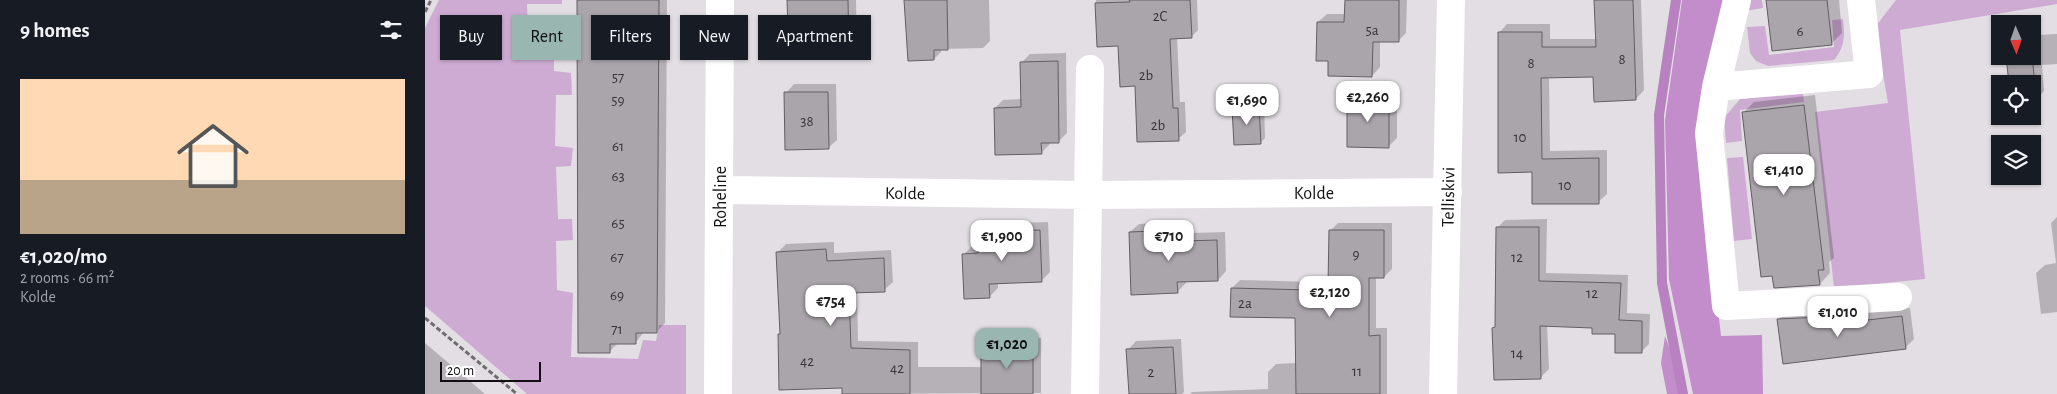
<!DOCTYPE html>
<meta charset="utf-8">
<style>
:root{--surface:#171b24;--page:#20242c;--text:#f1f3f6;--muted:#9ea1a6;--accent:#99b6b0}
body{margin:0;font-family:"Alegreya Sans",sans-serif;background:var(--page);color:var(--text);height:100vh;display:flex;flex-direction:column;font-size:19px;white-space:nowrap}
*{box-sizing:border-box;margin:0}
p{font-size:16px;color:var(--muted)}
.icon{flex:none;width:28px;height:28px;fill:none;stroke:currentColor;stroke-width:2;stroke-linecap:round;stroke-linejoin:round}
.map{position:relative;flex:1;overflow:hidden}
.side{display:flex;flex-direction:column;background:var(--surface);width:425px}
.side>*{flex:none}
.banner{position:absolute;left:15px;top:15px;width:475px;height:45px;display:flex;gap:10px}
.needle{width:32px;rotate:178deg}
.controls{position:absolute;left:1566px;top:15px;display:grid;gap:10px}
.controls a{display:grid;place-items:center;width:50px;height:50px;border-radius:0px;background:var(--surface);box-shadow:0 1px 4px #0004;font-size:25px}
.scale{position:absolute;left:15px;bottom:12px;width:101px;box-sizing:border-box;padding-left:5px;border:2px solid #110f11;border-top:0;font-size:14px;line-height:18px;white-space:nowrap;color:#110f11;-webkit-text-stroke:4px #fff;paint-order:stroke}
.price{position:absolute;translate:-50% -42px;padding:0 11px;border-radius:10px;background:#fff;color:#222;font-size:16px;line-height:32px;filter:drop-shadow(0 1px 2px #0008)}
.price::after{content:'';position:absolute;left:50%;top:30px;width:15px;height:11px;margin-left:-8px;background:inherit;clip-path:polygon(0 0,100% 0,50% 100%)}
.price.selected{background:var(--accent);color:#111}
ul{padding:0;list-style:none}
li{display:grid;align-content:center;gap:10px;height:265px;padding:0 20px}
li span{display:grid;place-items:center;height:155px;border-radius:0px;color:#555}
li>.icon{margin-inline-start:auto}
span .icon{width:90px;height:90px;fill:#fffc;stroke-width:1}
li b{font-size:21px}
h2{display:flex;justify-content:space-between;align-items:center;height:60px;padding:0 20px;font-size:21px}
.pill{padding:0 18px;border-radius:0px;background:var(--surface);box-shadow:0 1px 4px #0004;font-size:18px;line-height:45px}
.pill.selected{background:var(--accent);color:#111}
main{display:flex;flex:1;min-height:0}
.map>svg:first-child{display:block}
.green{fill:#ceabd3}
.forest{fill:#c28dca}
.shadow{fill:#0003}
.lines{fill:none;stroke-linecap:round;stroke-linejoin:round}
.stream{stroke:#b782bf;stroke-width:10}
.building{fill:#aaa5ab;stroke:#625e63}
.path{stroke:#706d71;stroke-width:3;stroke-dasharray:5 2.5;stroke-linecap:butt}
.minor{stroke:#fff;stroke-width:28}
.labels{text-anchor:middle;stroke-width:4;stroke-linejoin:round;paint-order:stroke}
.number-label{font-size:15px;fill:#373438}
.street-label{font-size:18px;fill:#110f11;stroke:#fff}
</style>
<main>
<section class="side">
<h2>9 homes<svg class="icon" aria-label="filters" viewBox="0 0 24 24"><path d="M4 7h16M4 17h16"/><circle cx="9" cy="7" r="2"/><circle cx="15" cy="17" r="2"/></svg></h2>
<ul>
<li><span style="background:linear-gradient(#ffd9b3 65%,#b9a48a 0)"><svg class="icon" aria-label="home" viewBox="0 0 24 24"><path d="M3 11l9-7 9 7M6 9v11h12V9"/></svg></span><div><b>€1,020/mo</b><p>2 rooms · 66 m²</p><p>Kolde</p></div></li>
</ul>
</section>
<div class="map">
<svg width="1632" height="394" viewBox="0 0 1632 394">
<rect width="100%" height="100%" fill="#e3dee4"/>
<path class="green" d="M 14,0 L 137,0 L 137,4 L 102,4 L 103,30 L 129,29 L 129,71 L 146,73 L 147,95 L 131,95 L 130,146 L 148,148 L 146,166 L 131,167 L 133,219 L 147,219 L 148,240 L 131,241 L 132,290 L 148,293 L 146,357 L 213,359 L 218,340 L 231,341 L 234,325 L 261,325 L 261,394 L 102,394 L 0,306 L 0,28 Z
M 1323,0 L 1337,0 L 1338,8 L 1320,11 Z
M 1471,0 L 1632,0 L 1632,4 L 1475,30 L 1500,279 L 1409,288 L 1390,112 L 1463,103 L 1450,27 Z
M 1418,19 C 1420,36 1420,46 1409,60 L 1343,66 L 1331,61 L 1325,53 L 1322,27 L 1340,26 L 1344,55 L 1409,47 L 1407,20 Z
M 1378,94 L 1379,102 L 1315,110 L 1317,141 L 1301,143 L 1299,118 L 1315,99 Z
M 1318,157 L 1327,239 L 1309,241 L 1302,158 Z"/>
<path class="forest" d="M 1257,0 L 1303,0 L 1280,195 L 1296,336 L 1337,335 L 1338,394 L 1268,394 L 1244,279 L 1240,120 Z
M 1240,336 L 1262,394 L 1242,394 L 1236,363 Z"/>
<path class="shadow" d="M 154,0 L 242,0 L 240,323 L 231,332 L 219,332 L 210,343 L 193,343 L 184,352 Z
M 363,0 L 431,0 L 432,48 L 423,57 L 381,28 Z
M 480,0 L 564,0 L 565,41 L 558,48 L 516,49 L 516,52 L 509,59 Z
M 671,0 L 772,0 L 773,30 L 766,37 L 752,37 L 755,102 L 760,102 L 761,132 L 753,139 L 712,85 L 695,45 L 673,46 Z
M 921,0 L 982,0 L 981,33 L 973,41 L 955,41 L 955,67 L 947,76 L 904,60 L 893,22 L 902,14 L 921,14 Z
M 1171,0 L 1216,0 L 1219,90 L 1211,99 L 1170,76 L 1124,77 L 1125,151 L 1182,150 L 1182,194 L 1173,202 L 1108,171 L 1074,33 L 1082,24 L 1125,24 L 1125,39 L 1172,39 Z
M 1342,0 L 1414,0 L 1417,33 L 1406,44 Z
M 1613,21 L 1614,35 L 1632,34 L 1632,64 L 1617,65 L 1619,91 L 1611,100 L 1608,100 L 1608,84 L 1582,56 L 1608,56 L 1608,24 L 1589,24 Z
M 641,53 L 642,133 L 634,141 L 625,142 L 625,144 L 616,153 L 570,108 L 578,100 L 597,99 L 597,62 L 605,54 Z
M 369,84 L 411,84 L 412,140 L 403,148 L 361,93 Z
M 932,90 L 972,91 L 972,138 L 963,147 L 923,99 Z
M 1390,95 L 1409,258 L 1404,262 L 1405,273 L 1395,284 L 1318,113 L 1329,102 Z
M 839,102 L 840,138 L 835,143 L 808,108 L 813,103 Z
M 1632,217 L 1632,312 L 1616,314 L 1611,273 L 1620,265 L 1631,263 L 1626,223 Z
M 1122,219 L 1121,273 L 1203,275 L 1202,313 L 1225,314 L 1224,344 L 1216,352 L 1191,333 L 1168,326 L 1122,325 L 1124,369 L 1116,377 L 1069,328 L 1072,325 L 1072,228 L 1080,220 Z
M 623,222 L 625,272 L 616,281 L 573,282 L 573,288 L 564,297 L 539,254 L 547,246 L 554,245 L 554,233 L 562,224 Z
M 765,222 L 766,233 L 800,232 L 801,271 L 793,280 L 761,281 L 761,283 L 752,292 L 705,232 L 714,224 Z
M 913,223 L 967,223 L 967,269 L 959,277 L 951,277 L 951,328 L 962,328 L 962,394 L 765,394 L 767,392 L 843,389 L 843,372 L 851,364 L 872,363 L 871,317 L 807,288 L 815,280 L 889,282 L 893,278 L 905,278 L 905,231 Z
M 409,242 L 409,253 L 466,250 L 468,282 L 459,290 L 432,291 L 433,341 L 493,342 L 493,367 L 558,367 L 558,345 L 566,337 L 616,338 L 616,393 L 418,394 L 419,387 L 354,334 L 356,332 L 353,252 L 361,244 Z
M 1485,308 L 1489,339 L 1480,348 L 1354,319 L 1362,311 L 1407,309 L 1408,317 Z
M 756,339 L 759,392 L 757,394 L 705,394 L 703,350 L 711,341 Z
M 0,343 L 60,394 L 0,394 Z"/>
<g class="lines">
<path class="stream" d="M 1251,0 L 1234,115 L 1237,283 L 1258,394"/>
</g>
<path class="building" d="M 152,0 L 234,0 L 232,333 L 211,333 L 211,344 L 185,344 L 185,353 L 153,353 Z
M 362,0 L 423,0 L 424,58 L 381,59 L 380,29 L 363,30 Z
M 479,0 L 522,0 L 523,50 L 509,50 L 509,60 L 483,61 Z
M 704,0 L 765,0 L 767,38 L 745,39 L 748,108 L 753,108 L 754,141 L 712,142 L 710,86 L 695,87 L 693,46 L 672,47 L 670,3 L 705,2 Z
M 920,0 L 974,0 L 974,42 L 948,42 L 947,77 L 903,76 L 903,61 L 891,61 L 892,22 L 919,22 Z
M 1169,0 L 1208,0 L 1211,100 L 1169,102 L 1168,77 L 1116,78 L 1117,159 L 1174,158 L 1174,204 L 1107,204 L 1107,172 L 1073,173 L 1073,32 L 1117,32 L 1117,47 L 1171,47 Z
M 1341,0 L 1402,0 L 1407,45 L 1347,51 Z
M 1581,56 L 1607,56 L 1610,84 L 1584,84 Z
M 633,61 L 634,143 L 616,143 L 617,154 L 570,155 L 569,108 L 596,107 L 595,62 Z
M 359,92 L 403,92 L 404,149 L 360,150 Z
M 922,98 L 964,99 L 964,148 L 922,147 Z
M 1379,105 L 1399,270 L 1393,270 L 1395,285 L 1349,288 L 1347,276 L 1336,277 L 1317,112 Z
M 834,106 L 836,144 L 809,145 L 807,108 Z
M 1071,227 L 1114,227 L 1114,281 L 1196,283 L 1194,320 L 1217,321 L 1217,353 L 1190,353 L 1190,334 L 1167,334 L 1167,328 L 1115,326 L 1116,379 L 1069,380 L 1067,328 L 1070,327 Z
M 615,230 L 617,282 L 564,284 L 565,298 L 539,299 L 537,254 L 553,253 L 553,232 Z
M 757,230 L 758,241 L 792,240 L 793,281 L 752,282 L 753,293 L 706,295 L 704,232 Z
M 904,230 L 959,230 L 959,278 L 944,278 L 944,336 L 955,335 L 955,394 L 871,394 L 870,318 L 805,317 L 806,288 L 884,290 L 884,286 L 903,285 Z
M 401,249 L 402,261 L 459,258 L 460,292 L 424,293 L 426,348 L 485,350 L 485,394 L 417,394 L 417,388 L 354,390 L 353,334 L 355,334 L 351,252 Z
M 1477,316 L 1481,349 L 1358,364 L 1352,319 L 1399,317 L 1400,325 Z
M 556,345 L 608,345 L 608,394 L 556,394 Z
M 748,347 L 751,394 L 704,394 L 701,349 Z"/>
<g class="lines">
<path class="path" d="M 0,12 L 6,0
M 0,318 L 92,394"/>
<path class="minor" d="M 1312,0 L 1291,87 L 1284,133 L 1301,306 L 1473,297
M 1291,87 L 1444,74 L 1436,0
M 295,190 L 665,195 L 1023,192
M 293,394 L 295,0
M 660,394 L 665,69
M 1018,394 L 1026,0"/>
</g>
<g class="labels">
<g class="number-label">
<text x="735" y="21">2C</text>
<text x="947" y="35">5a</text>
<text x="1375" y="36">6</text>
<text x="1197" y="64">8</text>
<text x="1106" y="68">8</text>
<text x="721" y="80">2b</text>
<text x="193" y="82">57</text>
<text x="193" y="105">59</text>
<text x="382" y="126">38</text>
<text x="733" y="130">2b</text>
<text x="1095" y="142">10</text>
<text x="193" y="151">61</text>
<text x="193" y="181">63</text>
<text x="1140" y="190">10</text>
<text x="193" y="228">65</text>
<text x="931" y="259">9</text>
<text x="192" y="262">67</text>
<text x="1092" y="262">12</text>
<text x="1167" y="298">12</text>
<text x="192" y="300">69</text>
<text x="820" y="308">2a</text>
<text x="192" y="334">71</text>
<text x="1092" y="358">14</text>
<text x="382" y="366">42</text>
<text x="472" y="373">42</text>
<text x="932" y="376">11</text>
<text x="726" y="377">2</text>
</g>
<g class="street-label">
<text transform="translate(480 193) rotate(1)" y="6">Kolde</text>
<text x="889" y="199">Kolde</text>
<text transform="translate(295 197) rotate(-90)" y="6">Roheline</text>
<text transform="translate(1023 197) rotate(-89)" y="6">Telliskivi</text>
</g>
</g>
</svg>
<div class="controls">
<a><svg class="needle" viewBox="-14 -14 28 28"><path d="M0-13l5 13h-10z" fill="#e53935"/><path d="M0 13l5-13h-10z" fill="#9ea1a6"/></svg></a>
<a><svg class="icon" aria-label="locate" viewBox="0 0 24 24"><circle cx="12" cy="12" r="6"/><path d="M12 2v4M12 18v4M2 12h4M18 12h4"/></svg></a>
<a><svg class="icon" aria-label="layers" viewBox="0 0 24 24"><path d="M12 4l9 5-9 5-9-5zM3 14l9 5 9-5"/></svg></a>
</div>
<div class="scale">20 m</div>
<b class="price" style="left:943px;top:123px">€2,260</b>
<b class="price" style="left:822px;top:126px">€1,690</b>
<b class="price" style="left:1359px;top:196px">€1,410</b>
<b class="price" style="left:577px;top:262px">€1,900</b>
<b class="price" style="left:744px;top:262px">€710</b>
<b class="price" style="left:905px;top:318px">€2,120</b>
<b class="price" style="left:406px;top:327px">€754</b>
<b class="price" style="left:1413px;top:338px">€1,010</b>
<b class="price selected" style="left:582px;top:370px">€1,020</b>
<div class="banner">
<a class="pill">Buy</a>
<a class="pill selected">Rent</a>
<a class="pill">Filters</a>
<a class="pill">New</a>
<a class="pill">Apartment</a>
</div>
</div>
</main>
